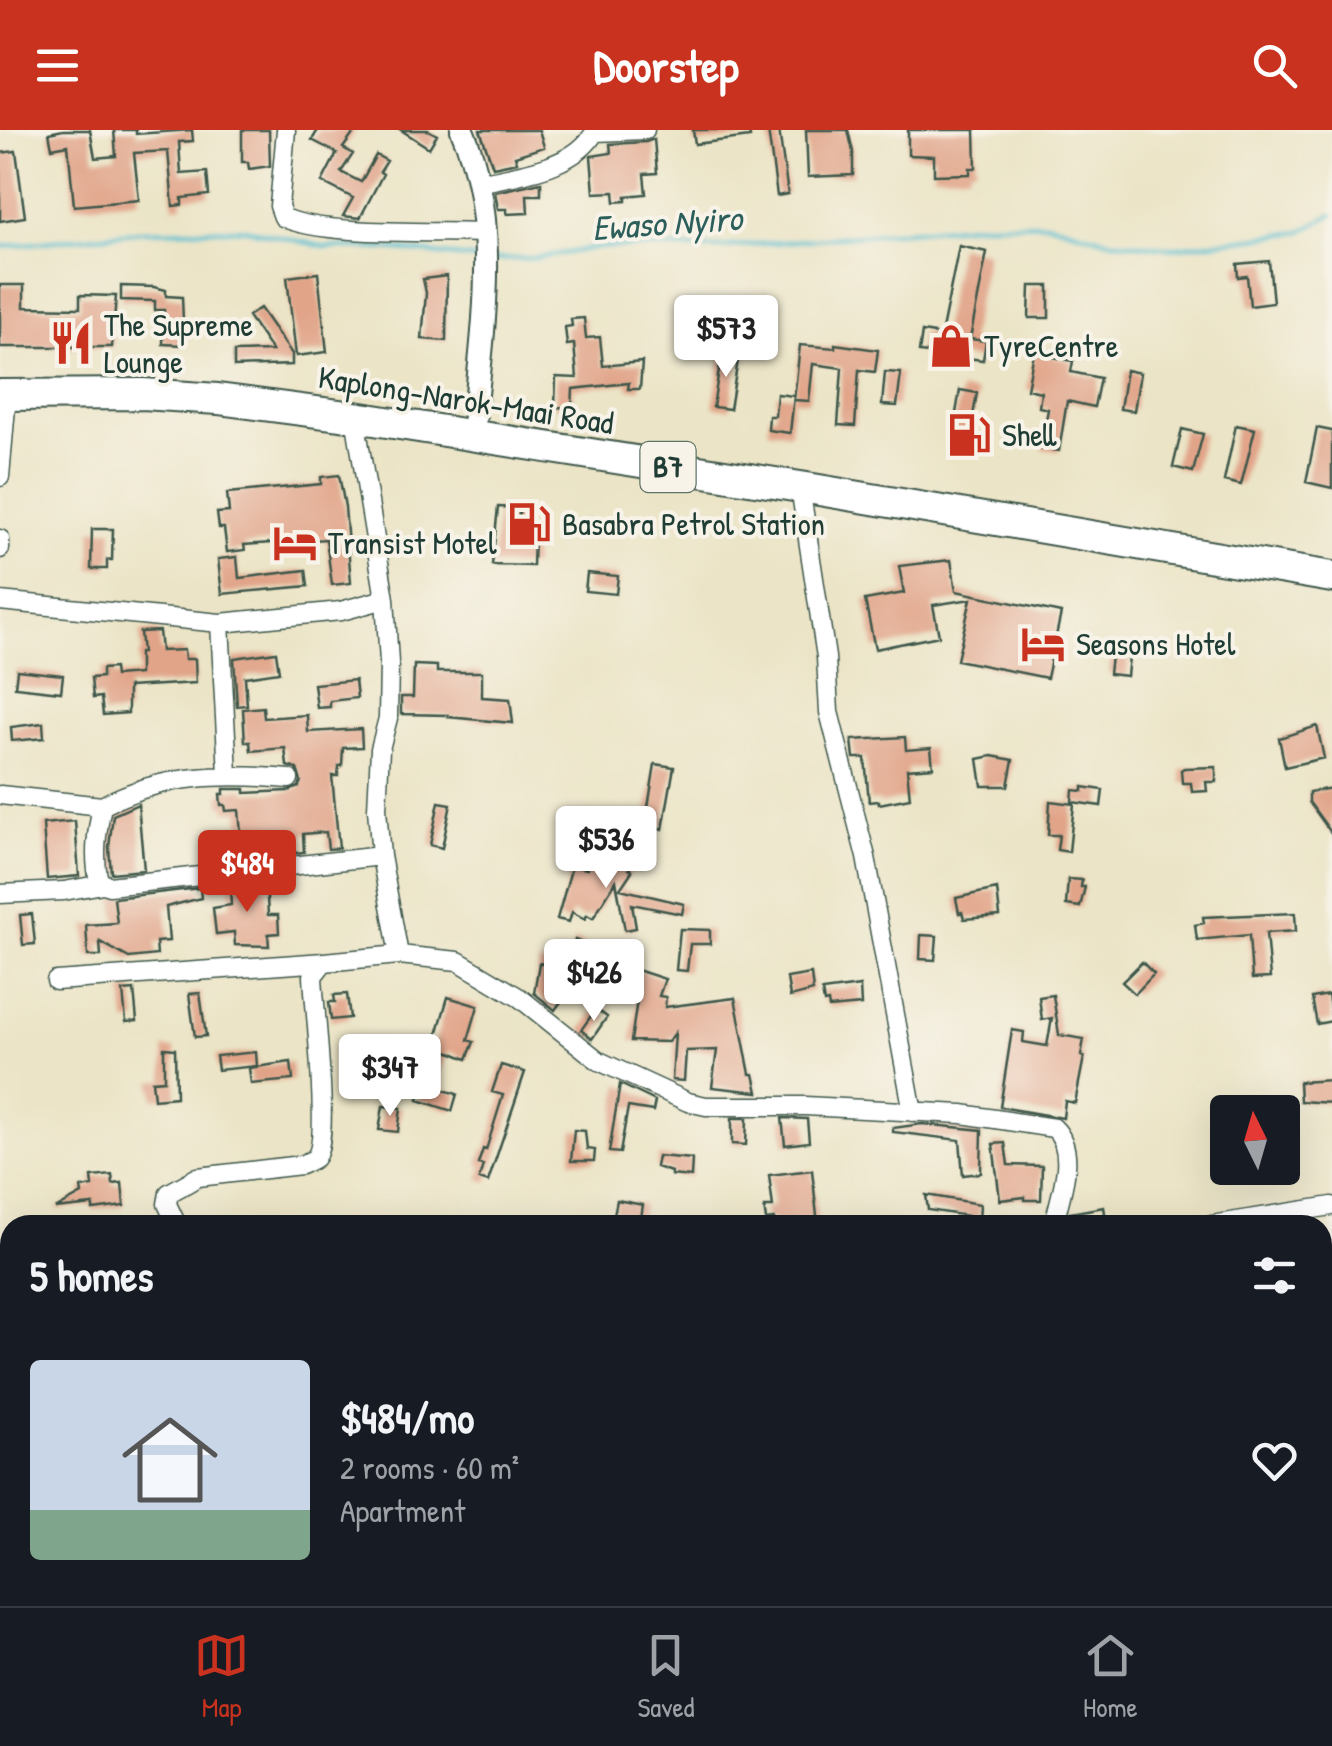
<!DOCTYPE html>
<meta charset="utf-8">
<style>
:root{--surface:#171b24;--page:#20242c;--text:#f1f3f6;--muted:#9ea1a6;--line:#363941;--accent:#c8321e}
body{margin:0;font-family:"Patrick Hand",sans-serif;background:var(--page);color:var(--text);height:100vh;display:flex;flex-direction:column;font-size:38px;white-space:nowrap}
*{box-sizing:border-box;margin:0}
p{font-size:32px;color:var(--muted)}
.icon{flex:none;width:55px;height:55px;fill:none;stroke:currentColor;stroke-width:2;stroke-linecap:round;stroke-linejoin:round}
.map{position:relative;flex:1;overflow:hidden}
.panel{position:absolute;left:0px;top:1085px;width:1332px;height:392px;display:flex;flex-direction:column;background:var(--surface);border-radius:30px 30px 0 0;box-shadow:0 10px 40px #0002}
.panel>*{flex:none}
.needle{width:65px;rotate:355deg}
.tools{position:absolute;left:1210px;top:965px;display:grid;gap:20px}
.tools a{display:grid;place-items:center;width:90px;height:90px;border-radius:10px;background:var(--surface);box-shadow:0 10px 40px #0002;font-size:50px}
.price{position:absolute;translate:-50% -85px;padding:0 22px;border-radius:10px;background:#fff;color:#222;font-size:32px;line-height:65px;filter:drop-shadow(0 2px 5px #0008)}
.price::after{content:'';position:absolute;left:50%;top:60px;width:30px;height:22px;margin-left:-15px;background:inherit;clip-path:polygon(0 0,100% 0,50% 100%)}
.price.current{background:var(--accent);color:#fff}
ul{padding:0;list-style:none}
li{display:flex;align-items:center;gap:30px;height:250px;padding:0 30px}
li span{display:grid;place-items:center;flex:none;width:280px;height:200px;border-radius:10px;color:#555}
li>.icon{margin-inline-start:auto}
span .icon{width:120px;height:120px;fill:#fffc;stroke-width:1}
li b{font-size:42px}
h2{display:flex;justify-content:space-between;align-items:center;height:120px;padding:0 30px;font-size:42px}
header{display:flex;justify-content:space-between;align-items:center;height:130px;padding:0 30px;background:var(--accent);color:#fff;font-size:45px;font-weight:700}
.dock{display:flex;justify-content:space-around;align-items:center;height:140px;border-top:2px solid var(--line);background:var(--surface);font-size:28px;color:var(--muted)}
.dock a{display:grid;justify-items:center;gap:5px}
.dock .current{color:var(--accent)}
.map>svg:first-child{display:block}
.lines{fill:none;stroke-linecap:round;stroke-linejoin:round}
.stream{stroke:#55bfd1;stroke-width:4}
.building{fill:#e1a489}
.street-casing{stroke:#3e564a;stroke-width:21}
.secondary-casing{stroke:#3e564a;stroke-width:26}
.highway-casing{stroke:#3e564a;stroke-width:34}
.street{stroke:#fff;stroke-width:18}
.secondary{stroke:#fff;stroke-width:22}
.highway{stroke:#fff;stroke-width:30}
.labels{text-anchor:middle;stroke-width:8;stroke-linejoin:round;paint-order:stroke}
.shield{fill:#f7f3e8;stroke:#60746a;stroke-width:2.5}
.shield-label{font-size:30px;font-weight:bold;fill:#1f3d34}
.poi-label{font-size:32px;fill:#1f3d34;stroke:#f7f3e8;text-anchor:start}
.street-label{font-size:32px;fill:#1f3d34;stroke:#f7f3e8}
.water-label{font-size:35px;font-style:italic;fill:#2c5e5b;stroke:#f7f3e8}
</style>
<header><svg class="icon" aria-label="menu" viewBox="0 0 24 24"><path d="M4 6h16M4 12h16M4 18h16"/></svg>Doorstep<svg class="icon" aria-label="search" viewBox="0 0 24 24"><circle cx="10" cy="10" r="6"/><path d="M15 15l6 6"/></svg></header>
<div class="map">
<svg width="1332" height="1476" viewBox="0 0 1332 1476">
<rect width="100%" height="100%" fill="#f7f3e8"/>
<filter id="ink" filterUnits="userSpaceOnUse"><feTurbulence type="fractalNoise" baseFrequency=".01" numOctaves="2"/><feDisplacementMap in="SourceGraphic" scale="20" xChannelSelector="R" yChannelSelector="G"/><feConvolveMatrix kernelMatrix="1 2 1 2 8 2 1 2 1" color-interpolation-filters="sRGB"/></filter>
<filter id="wash" filterUnits="userSpaceOnUse"><feTurbulence type="fractalNoise" baseFrequency=".0048" numOctaves="4" result="noise"/><feDisplacementMap in="SourceGraphic" scale="40" xChannelSelector="R" yChannelSelector="G"/><feGaussianBlur stdDeviation="2.25" result="paint"/><feColorMatrix in="noise" values="0 0 0 0 0 0 0 0 0 0 0 0 0 0 0 0 0 1.4 0 .05"/><feComposite in="paint" operator="in"/></filter>
<g filter="url(#wash)">
<rect width="100%" height="100%" fill="#ebe4c6"/>
<g class="lines">
<path class="stream" d="M 0,117 L 142,101 L 246,99 L 325,117 L 389,119 L 478,129
M 493,130 L 536,128 L 604,117 L 714,118 L 984,94 L 1048,93 L 1107,110 L 1169,118 L 1302,102 L 1332,84"/>
</g>
<g id="blocks">
<path class="building" d="M 63,0 L 90,0 L 95,28 L 116,26 L 114,0 L 136,0 L 136,4 L 192,0 L 193,11 L 179,12 L 181,44 L 207,42 L 209,65 L 182,68 L 182,75 L 173,76 L 168,21 L 134,23 L 139,70 L 74,76 L 68,15 L 52,18 L 49,3 Z
M 242,0 L 269,0 L 270,36 L 249,39 L 248,32 L 242,32 Z
M 318,0 L 356,0 L 343,18 L 353,24 L 341,42 L 361,52 L 376,25 L 387,31 L 380,42 L 383,44 L 360,88 L 343,86 L 353,68 L 322,52 L 337,23 L 312,10 Z
M 401,0 L 428,0 L 437,5 L 429,18 Z
M 480,0 L 539,0 L 544,17 L 515,26 L 517,32 L 493,37 Z
M 693,0 L 749,0 L 750,7 L 695,14 Z
M 768,0 L 779,0 L 788,64 L 777,66 Z
M 806,0 L 848,0 L 853,22 L 853,45 L 808,47 Z
M 908,0 L 975,0 L 976,38 L 970,38 L 970,44 L 934,45 L 934,26 L 908,25 Z
M 654,9 L 657,43 L 644,44 L 646,64 L 626,66 L 626,71 L 615,72 L 614,62 L 594,63 L 591,26 L 611,23 L 610,14 L 646,12 Z
M 16,21 L 25,87 L 0,91 L 0,23 Z
M 541,52 L 541,65 L 527,65 L 528,83 L 507,84 L 507,79 L 498,79 L 495,62 Z
M 959,116 L 987,122 L 970,209 L 986,211 L 983,230 L 919,222 L 922,202 L 941,205 Z
M 1269,131 L 1273,173 L 1250,176 L 1247,146 L 1238,147 L 1237,134 Z
M 318,143 L 327,222 L 296,226 L 287,147 Z
M 447,146 L 446,211 L 422,209 L 426,163 L 423,149 Z
M 0,155 L 24,155 L 24,177 L 80,178 L 80,165 L 116,166 L 112,217 L 0,217 Z
M 121,156 L 154,157 L 166,160 L 166,166 L 182,167 L 184,215 L 163,214 L 164,180 L 155,180 L 155,171 L 121,170 Z
M 1030,156 L 1049,156 L 1049,188 L 1029,188 Z
M 260,178 L 292,224 L 292,235 L 234,237 L 234,222 L 272,221 L 248,186 Z
M 584,188 L 586,208 L 600,207 L 603,236 L 642,232 L 640,259 L 628,259 L 629,253 L 573,259 L 572,278 L 555,277 L 556,247 L 577,248 L 574,214 L 567,215 L 565,197 L 572,196 L 571,189 Z
M 703,199 L 721,202 L 716,225 L 699,222 Z
M 835,214 L 878,220 L 875,242 L 859,240 L 855,296 L 838,295 L 842,238 L 813,234 L 809,271 L 794,270 L 800,215 L 835,218 Z
M 722,221 L 739,224 L 730,279 L 713,277 Z
M 1034,223 L 1073,231 L 1071,242 L 1100,248 L 1094,277 L 1067,271 L 1059,321 L 1041,319 L 1048,279 L 1039,277 L 1041,262 L 1027,259 Z
M 1126,240 L 1140,243 L 1134,281 L 1120,279 Z
M 885,242 L 901,243 L 897,276 L 882,275 Z
M 960,260 L 977,263 L 968,315 L 951,312 Z
M 777,264 L 794,266 L 790,303 L 768,300 L 769,286 L 775,286 Z
M 1236,295 L 1255,299 L 1241,355 L 1224,351 Z
M 1317,298 L 1332,301 L 1332,358 L 1306,352 Z
M 1182,299 L 1203,304 L 1193,342 L 1173,337 Z
M 339,345 L 345,377 L 351,453 L 332,455 L 326,409 L 244,415 L 245,420 L 227,422 L 224,398 L 219,398 L 217,383 L 229,382 L 227,363 L 321,354 L 321,347 Z
M 498,377 L 519,378 L 519,404 L 534,405 L 533,436 L 492,435 Z
M 92,399 L 113,399 L 112,430 L 107,430 L 107,439 L 91,439 Z
M 237,427 L 239,448 L 306,440 L 308,456 L 222,464 L 218,429 Z
M 951,430 L 956,461 L 1061,483 L 1047,548 L 957,530 L 971,469 L 933,475 L 939,506 L 875,519 L 865,470 L 904,463 L 899,436 Z
M 587,443 L 618,446 L 616,464 L 585,461 Z
M 159,501 L 161,521 L 184,520 L 185,529 L 195,529 L 196,553 L 128,557 L 128,583 L 103,585 L 101,567 L 93,568 L 91,548 L 102,547 L 102,539 L 114,538 L 115,546 L 139,544 L 139,523 L 142,523 L 140,502 Z
M 1112,516 L 1130,517 L 1127,546 L 1109,544 Z
M 276,522 L 279,542 L 245,547 L 247,575 L 237,576 L 234,528 Z
M 414,535 L 437,536 L 437,542 L 482,542 L 482,567 L 510,569 L 513,593 L 448,587 L 448,585 L 401,584 L 401,567 L 413,567 Z
M 17,540 L 63,545 L 61,562 L 15,557 Z
M 355,550 L 357,568 L 330,571 L 330,577 L 317,578 L 314,554 Z
M 263,577 L 264,588 L 307,585 L 308,602 L 361,599 L 362,617 L 343,618 L 342,636 L 339,636 L 338,646 L 332,646 L 339,718 L 328,719 L 326,702 L 303,704 L 304,722 L 243,729 L 239,680 L 226,681 L 225,675 L 221,675 L 220,664 L 224,664 L 224,659 L 245,659 L 245,663 L 289,661 L 299,657 L 301,651 L 297,639 L 287,636 L 285,618 L 251,621 L 250,612 L 245,612 L 243,579 Z
M 43,593 L 44,608 L 12,611 L 11,597 Z
M 1317,596 L 1324,628 L 1285,637 L 1279,608 Z
M 905,607 L 906,620 L 931,618 L 933,637 L 907,639 L 910,668 L 879,674 L 879,671 L 869,672 L 865,628 L 854,628 L 852,610 Z
M 992,626 L 1013,630 L 1008,656 L 982,656 L 978,629 Z
M 655,634 L 674,637 L 663,699 L 645,696 Z
M 1216,637 L 1216,652 L 1206,652 L 1207,661 L 1192,662 L 1191,653 L 1182,653 L 1181,640 L 1184,638 Z
M 1083,657 L 1103,660 L 1101,676 L 1072,672 L 1073,660 L 1083,661 Z
M 1332,658 L 1332,704 L 1309,672 L 1309,662 Z
M 1050,671 L 1074,674 L 1069,722 L 1057,720 L 1059,705 L 1048,705 Z
M 439,672 L 451,674 L 442,718 L 430,715 Z
M 138,674 L 144,740 L 111,743 L 109,717 L 113,685 Z
M 75,691 L 79,746 L 47,749 L 43,694 Z
M 590,724 L 633,730 L 629,739 L 632,741 L 620,759 L 684,774 L 682,784 L 632,774 L 636,798 L 625,800 L 616,751 L 593,788 L 587,785 L 585,789 L 572,782 L 569,792 L 557,789 L 572,736 L 587,739 Z
M 1068,749 L 1082,750 L 1081,757 L 1085,757 L 1080,777 L 1066,775 Z
M 266,751 L 268,785 L 278,785 L 279,803 L 268,804 L 269,816 L 235,815 L 234,802 L 216,804 L 213,778 L 231,775 L 230,755 Z
M 200,758 L 201,768 L 166,777 L 169,811 L 156,812 L 157,825 L 129,828 L 100,812 L 101,826 L 88,826 L 86,795 L 117,793 L 114,768 Z
M 997,759 L 1000,786 L 964,789 L 962,782 L 959,783 L 956,768 Z
M 1295,783 L 1296,801 L 1266,803 L 1270,848 L 1252,849 L 1249,805 L 1197,810 L 1195,795 L 1204,793 L 1203,787 Z
M 32,784 L 35,814 L 23,815 L 20,785 Z
M 680,799 L 710,800 L 710,814 L 690,814 L 687,841 L 676,840 Z
M 921,805 L 937,806 L 935,830 L 920,829 Z
M 575,810 L 616,829 L 595,868 L 572,856 L 555,880 L 534,863 L 539,833 L 565,838 Z
M 1142,832 L 1154,844 L 1135,864 L 1122,852 Z
M 634,839 L 665,849 L 659,866 L 666,867 L 665,877 L 735,868 L 750,944 L 754,944 L 758,962 L 712,957 L 717,920 L 686,921 L 684,951 L 672,950 L 675,903 L 668,912 L 631,911 L 637,870 L 623,864 Z
M 811,844 L 813,861 L 790,867 L 787,848 Z
M 860,856 L 861,875 L 829,878 L 828,872 L 824,873 L 822,861 Z
M 134,860 L 137,891 L 126,892 L 123,861 Z
M 200,863 L 206,906 L 195,907 L 189,864 Z
M 347,864 L 350,888 L 331,890 L 329,872 L 335,872 L 334,865 Z
M 1053,865 L 1059,905 L 1084,909 L 1081,926 L 1084,927 L 1075,973 L 1065,971 L 1063,988 L 1000,977 L 1012,900 L 1024,902 L 1023,912 L 1047,916 L 1052,888 L 1042,890 L 1039,867 Z
M 1328,865 L 1332,891 L 1317,894 L 1312,868 Z
M 448,867 L 478,876 L 468,910 L 474,912 L 467,929 L 448,921 L 434,957 L 457,964 L 452,981 L 418,970 Z
M 596,879 L 607,887 L 592,909 L 581,900 Z
M 164,918 L 175,919 L 176,967 L 154,969 L 152,951 L 164,950 Z
M 256,922 L 257,936 L 218,940 L 216,926 Z
M 291,932 L 293,950 L 251,954 L 249,938 Z
M 501,935 L 525,942 L 488,1052 L 479,1049 L 483,1035 L 478,1034 L 483,1019 L 486,1020 L 503,965 L 492,962 Z
M 1332,950 L 1332,973 L 1300,971 L 1299,952 Z
M 620,954 L 655,971 L 653,981 L 628,977 L 620,1023 L 609,1022 Z
M 383,976 L 401,978 L 398,1002 L 379,1000 Z
M 732,988 L 747,988 L 746,1015 L 732,1014 Z
M 782,988 L 807,989 L 809,1012 L 785,1015 Z
M 922,994 L 982,1000 L 981,1043 L 963,1045 L 960,1010 L 893,1002 L 893,998 Z
M 574,1000 L 585,1001 L 587,1019 L 595,1020 L 594,1031 L 571,1031 Z
M 1005,1013 L 1008,1035 L 1042,1036 L 1041,1070 L 1025,1070 L 1025,1067 L 1000,1070 L 993,1014 Z
M 658,1026 L 692,1029 L 691,1047 L 671,1045 L 671,1042 L 656,1037 Z
M 812,1040 L 818,1095 L 774,1095 L 774,1089 L 766,1090 L 764,1077 L 773,1077 L 769,1045 Z
M 112,1045 L 113,1054 L 122,1053 L 124,1076 L 93,1080 L 93,1075 L 55,1079 L 82,1064 L 81,1058 L 93,1056 L 92,1047 Z
M 926,1065 L 980,1074 L 979,1093 L 967,1091 L 968,1086 L 928,1080 Z
M 617,1070 L 643,1075 L 640,1094 L 613,1090 Z
M 1104,1077 L 1107,1095 L 1072,1095 L 1070,1083 Z"/>
</g>
</g>
<g filter="url(#ink)">
<use href="#blocks" fill-opacity="0" stroke="#3e564a" stroke-width="2.5"/>
<g class="lines">
<g class="street-casing">
<path id="street" d="M 286,0 L 279,76 L 283,87 C 319,106 437,101 483,103
M 596,2 L 645,0
M 479,53 C 518,44 575,39 596,0
M 355,287 L 385,469 L 389,533 L 388,588 L 380,619 L 377,679 L 381,726 L 399,825
M 0,347 L 7,265
M 800,357 L 826,527 L 829,582 L 866,727 L 913,982
M 0,409 L 0,419
M 0,471 L 220,493 L 341,481 L 385,469
M 220,493 L 228,644
M 0,665 L 102,676 C 97,700 93,726 99,751 L 109,756 L 381,726
M 102,676 C 162,644 223,643 289,649
M 0,764 L 64,761 L 103,754
M 56,851 L 324,832
M 177,1095 L 167,1074 L 169,1063 L 198,1047 L 301,1035 C 303,1034 313,1030 315,1028 C 331,1011 314,876 313,846 L 324,832 L 399,825 L 458,831 L 520,868 L 599,931 L 688,972 L 706,976 L 805,976 L 962,984 L 1054,998 C 1079,1023 1059,1066 1054,1095
M 1211,1095 L 1332,1076
M 1322,1186 L 1332,1188
M 0,1207 L 10,1230
M 118,1468 L 120,1476
M 711,1468 L 725,1476
M 548,1476 L 560,1468
M 832,1476 L 836,1468"/>
</g>
<g class="secondary-casing">
<path id="secondary" d="M 462,0 C 503,94 481,207 473,307"/>
</g>
<g class="highway-casing">
<path id="highway" d="M 0,265 L 143,264 L 218,269 L 355,287 L 813,359 L 1332,447"/>
</g>
<use href="#street" class="street"/>
<use href="#secondary" class="secondary"/>
<use href="#highway" class="highway"/>
</g>
</g>
<defs>
<g id="restaurant-bare" transform="scale(3.45)"><path d="M-5-6h1v4h1v-4h1v4h1v-4h1v5L-1.5 .5V6h-2V.5L-5-1ZM5-6V6H3V1.5H1.5Q1.5-4 5-6Z" fill="#c8321e" stroke="#f7f3e8" stroke-width="2.5" paint-order="stroke"/></g>
<g id="shop-bare" transform="scale(3.45)"><path d="M-5-2.5h2.3a2.7 3.5 0 0 1 5.4 0H5L5.5 6h-11ZM-1.5-2.5h3a1.5 2.3 0 0 0-3 0Z" fill="#c8321e" stroke="#f7f3e8" stroke-width="2.5" paint-order="stroke"/></g>
<g id="fuel-bare" transform="scale(3.45)"><path d="M-5.5-6h7V0h2V4h1.3V-2.5L3-4.5l.8-.8L6-3V5H2.5V1h-1V6h-7ZM-4.2-4.7v3.2H.2V-4.7Z" fill="#c8321e" stroke="#f7f3e8" stroke-width="2.5" paint-order="stroke"/></g>
<g id="hotel-bare" transform="scale(3.45)"><path d="M-6-4.5h1.5V1H6V5H4.5V3h-9V5H-6ZM-4 0a1.8 1.8 0 1 1 3.6 0ZM.5 0V-2.5h3Q6-2.5 6 0Z" fill="#c8321e" stroke="#f7f3e8" stroke-width="2.5" paint-order="stroke"/></g>
</defs>
<g fill-rule="evenodd">
<use href="#restaurant-bare" x="71" y="213"/>
<use href="#shop-bare" x="951" y="216"/>
<use href="#fuel-bare" x="969" y="305"/>
<use href="#fuel-bare" x="529" y="394"/>
<use href="#hotel-bare" x="295" y="413"/>
<use href="#hotel-bare" x="1043" y="514"/>
</g>
<g class="labels">
<rect class="shield" x="640.5" y="312" width="55" height="50" rx="8"/>
<g class="shield-label">
<text x="668" y="347">B7</text>
</g>
<g class="poi-label">
<text x="104" y="206">The Supreme<tspan x="104" dy="37">Lounge</tspan></text>
<text x="984" y="227">TyreCentre</text>
<text x="1002" y="316">Shell</text>
<text x="562" y="405">Basabra Petrol Station</text>
<text x="328" y="424">Transist Motel</text>
<text x="1076" y="525">Seasons Hotel</text>
</g>
<g class="street-label">
<text transform="translate(466 270) rotate(9)" y="11">Kaplong-Narok-Maai Road</text>
</g>
<g class="water-label">
<text transform="translate(667 93) rotate(-4)" y="12">Ewaso Nyiro</text>
</g>
</g>
</svg>
<div class="tools">
<a><svg class="needle" viewBox="-14 -14 28 28"><path d="M0-13l5 13h-10z" fill="#e53935"/><path d="M0 13l5-13h-10z" fill="#9ea1a6"/></svg></a>
</div>
<b class="price" style="left:726px;top:250px">$573</b>
<b class="price" style="left:606px;top:761px">$536</b>
<b class="price current" style="left:247px;top:785px">$484</b>
<b class="price" style="left:594px;top:894px">$426</b>
<b class="price" style="left:390px;top:989px">$347</b>
<section class="panel">
<h2>5 homes<svg class="icon" aria-label="filters" viewBox="0 0 24 24"><path d="M4 7h16M4 17h16"/><circle cx="9" cy="7" r="2"/><circle cx="15" cy="17" r="2"/></svg></h2>
<ul>
<li><span style="background:linear-gradient(#c9d6e8 75%,#7fa58c 0)"><svg class="icon" aria-label="home" viewBox="0 0 24 24"><path d="M3 11l9-7 9 7M6 9v11h12V9"/></svg></span><div><b>$484/mo</b><p>2 rooms · 60 m²</p><p>Apartment</p></div><svg class="icon" aria-label="heart" viewBox="0 0 24 24"><path d="M12 20l-8-8c-3-5 5-10 8-4 3-6 11-1 8 4z"/></svg></li>
</ul>
</section>
</div>
<nav class="dock">
<a class="current"><svg class="icon" aria-label="map" viewBox="0 0 24 24"><path d="M3 6l6-2 6 2 6-2v14l-6 2-6-2-6 2zM9 4v14M15 6v14"/></svg>Map</a>
<a><svg class="icon" aria-label="saved" viewBox="0 0 24 24"><path d="M7 4h10v16l-5-4-5 4z"/></svg>Saved</a>
<a><svg class="icon" aria-label="home" viewBox="0 0 24 24"><path d="M3 11l9-7 9 7M6 9v11h12V9"/></svg>Home</a>
</nav>
